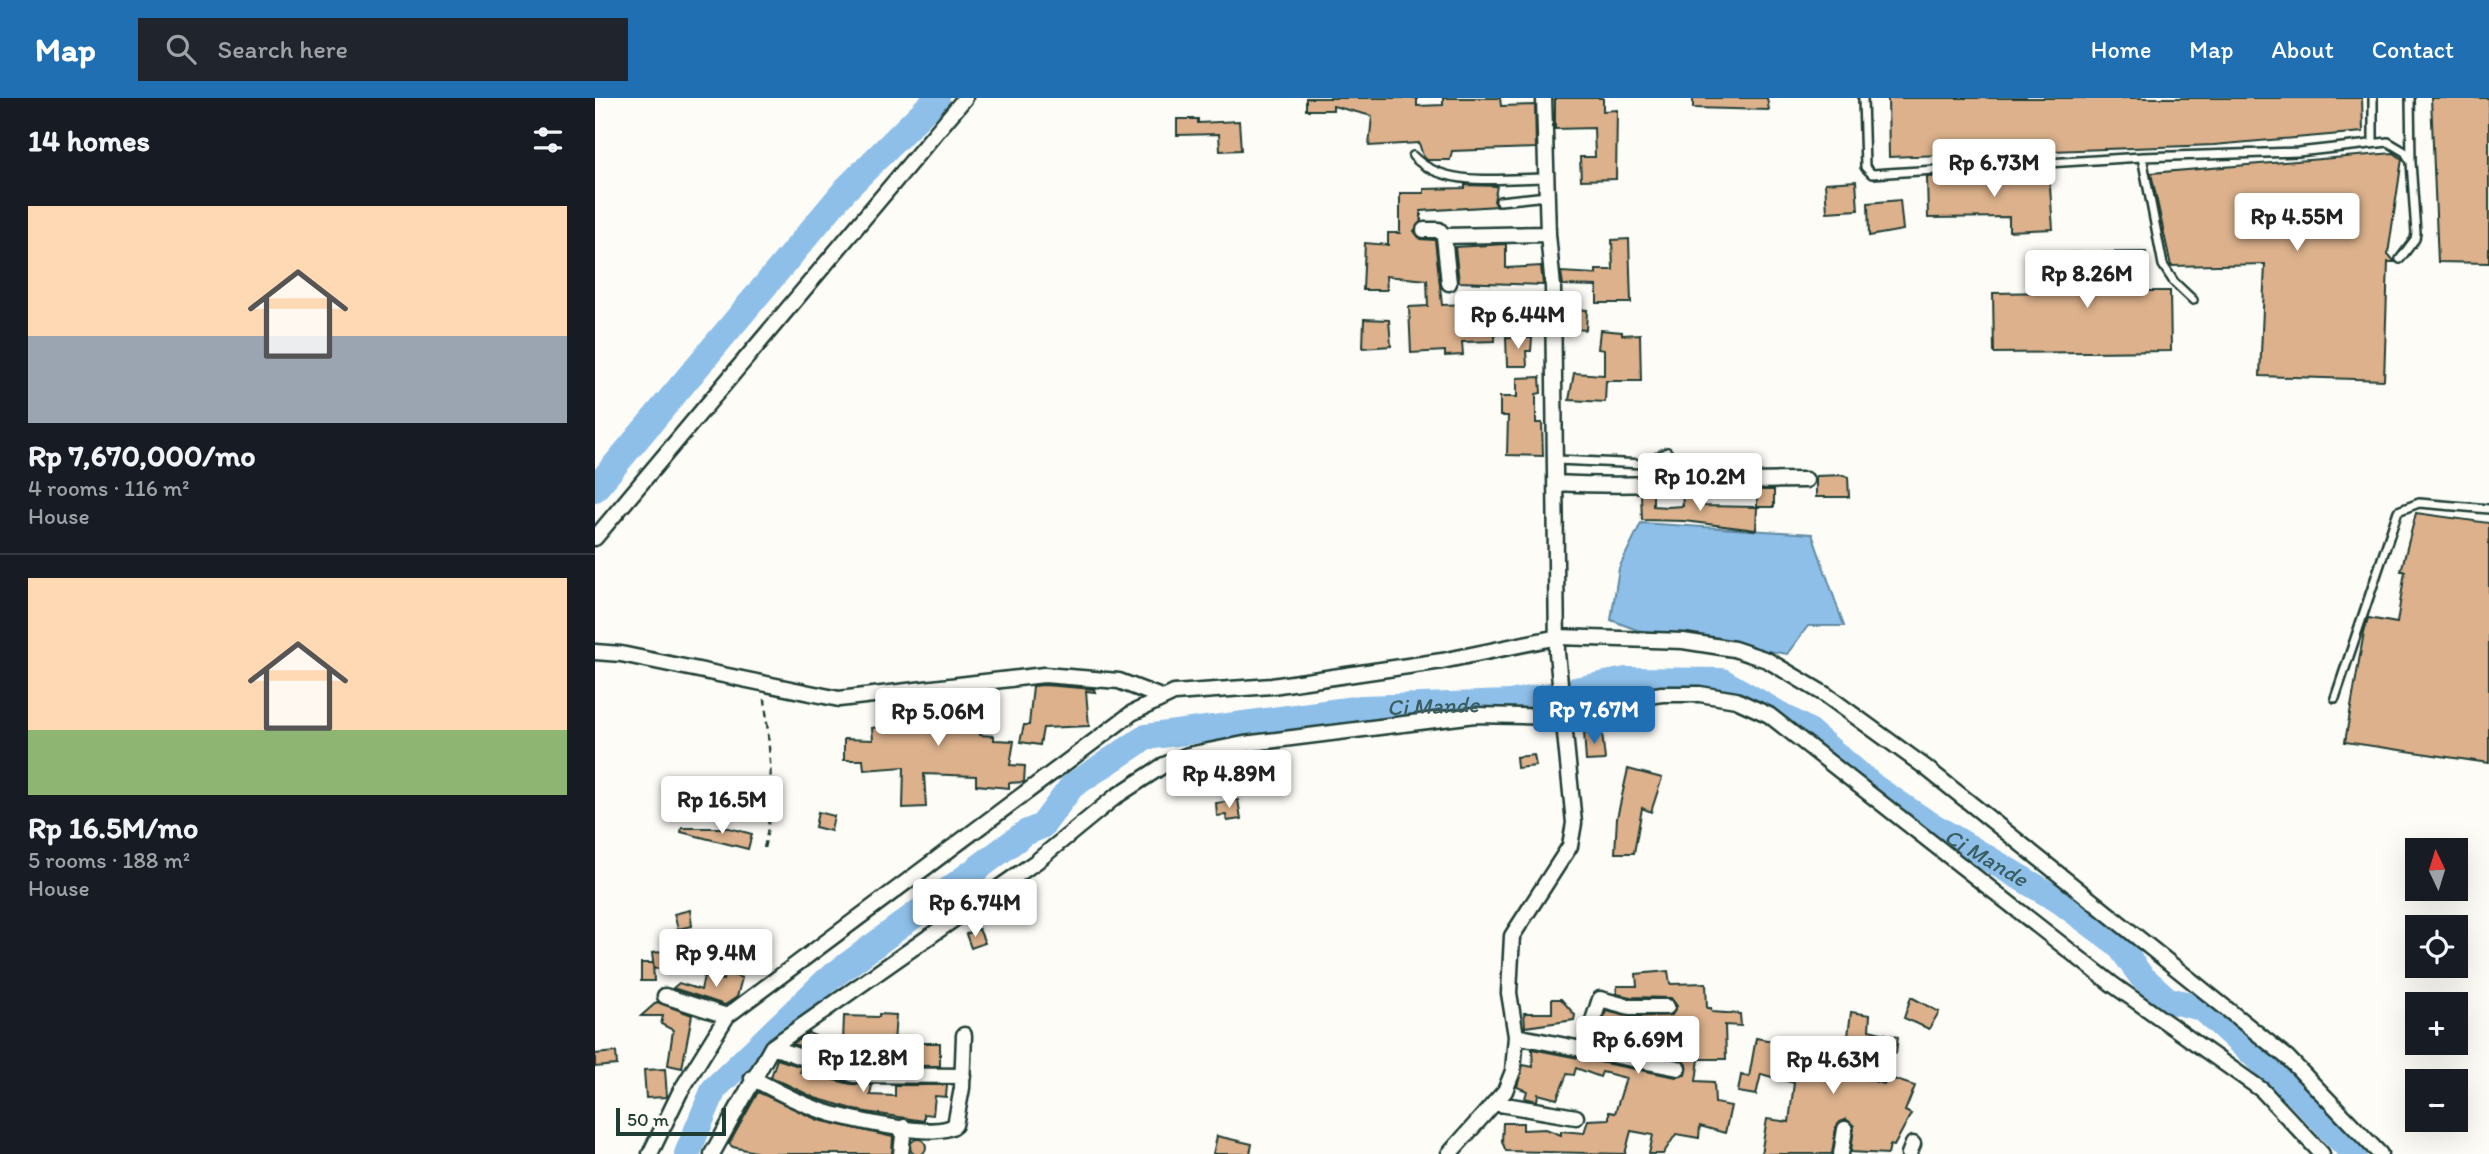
<!DOCTYPE html>
<meta charset="utf-8">
<style>
:root{--surface:#171b24;--page:#20242c;--text:#f1f3f6;--muted:#9ea1a6;--line:#363941;--accent:#1f6fb2}
body{margin:0;font-family:Itim,sans-serif;background:var(--page);color:var(--text);height:100vh;display:flex;flex-direction:column;font-size:26px;white-space:nowrap}
*{box-sizing:border-box;margin:0}
p{font-size:23px;color:var(--muted)}
.icon{flex:none;width:38px;height:38px;fill:none;stroke:currentColor;stroke-width:2;stroke-linecap:round;stroke-linejoin:round}
.map{position:relative;flex:1;overflow:hidden}
.drawer{display:flex;flex-direction:column;background:var(--surface);width:595px}
.drawer>*{flex:none}
.needle{width:46px;rotate:356deg}
.tools{position:absolute;left:1810px;top:740px;display:grid;gap:14px}
.tools a{display:grid;place-items:center;width:63px;height:63px;border-radius:0px;background:var(--surface);box-shadow:0 7px 28px #0002;font-size:35px}
.scale{position:absolute;left:21px;bottom:18px;width:110px;box-sizing:border-box;padding-left:7px;border:4px solid #1f3d34;border-top:0;font-size:19px;line-height:24px;white-space:nowrap;color:#1f3d34;-webkit-text-stroke:5px #fdfcf7;paint-order:stroke}
.price{position:absolute;translate:-50% -60px;padding:0 16px;border-radius:7px;background:#fff;color:#222;font-size:23px;line-height:46px;filter:drop-shadow(0 2px 4px #0008)}
.price::after{content:'';position:absolute;left:50%;top:42px;width:21px;height:16px;margin-left:-10px;background:inherit;clip-path:polygon(0 0,100% 0,50% 100%)}
.price.current{background:var(--accent);color:#fff}
ul{padding:0;list-style:none}
li{display:grid;align-content:center;gap:14px;height:371px;padding:0 28px}
li+li{border-top:2px solid var(--line)}
li span{display:grid;place-items:center;height:217px;border-radius:0px;color:#555}
li>.icon{margin-inline-start:auto}
span .icon{width:126px;height:126px;fill:#fffc;stroke-width:1}
li b{font-size:30px}
h2{display:flex;justify-content:space-between;align-items:center;height:84px;padding:0 28px;font-size:30px}
header{display:flex;align-items:center;gap:42px;box-sizing:border-box;height:98px;padding:0 35px;background:var(--accent);color:#fff}
header strong{font-size:33px}
nav{display:flex;gap:38px;margin-inline-start:auto;font-size:24px}
.search{width:490px;height:63px;background:var(--page);display:flex;align-items:center;gap:18px;box-sizing:border-box;padding:0 24px;border-radius:0px;color:var(--muted);font-size:26px}
main{display:flex;flex:1;min-height:0}
.map>svg:first-child{display:block}
.water{fill:#8dbfe9;stroke:#618ba1;stroke-width:2}
.lines{fill:none;stroke-linecap:round;stroke-linejoin:round}
.river{stroke:#8dbfe9;stroke-width:26}
.building{fill:#dcb18c;stroke:#1f3d34;stroke-width:2}
.service-casing{stroke:#1f3d34;stroke-width:12}
.minor-casing{stroke:#1f3d34;stroke-width:19}
.path{stroke:#1f3d34;stroke-width:2.5;stroke-dasharray:7 5;stroke-linecap:butt}
.service{stroke:#fdfcf7;stroke-width:7}
.minor{stroke:#fdfcf7;stroke-width:14}
.labels{text-anchor:middle;stroke-width:6;stroke-linejoin:round;paint-order:stroke}
.water-label{font-size:23px;font-style:italic;fill:#3a5e61;stroke:#fdfcf7}
</style>
<header>
<strong>Map</strong>
<div class="search"><svg class="icon" aria-label="search" viewBox="0 0 24 24"><circle cx="10" cy="10" r="6"/><path d="M15 15l6 6"/></svg>Search here</div>
<nav><a>Home</a><a>Map</a><a>About</a><a>Contact</a></nav>
</header>
<main>
<section class="drawer">
<h2>14 homes<svg class="icon" aria-label="filters" viewBox="0 0 24 24"><path d="M4 7h16M4 17h16"/><circle cx="9" cy="7" r="2"/><circle cx="15" cy="17" r="2"/></svg></h2>
<ul>
<li><span style="background:linear-gradient(#ffd9b3 60%,#9aa5b1 0)"><svg class="icon" aria-label="home" viewBox="0 0 24 24"><path d="M3 11l9-7 9 7M6 9v11h12V9"/></svg></span><div><b>Rp 7,670,000/mo</b><p>4 rooms · 116 m²</p><p>House</p></div></li>
<li><span style="background:linear-gradient(#ffd9b3 70%,#8fb573 0)"><svg class="icon" aria-label="home" viewBox="0 0 24 24"><path d="M3 11l9-7 9 7M6 9v11h12V9"/></svg></span><div><b>Rp 16.5M/mo</b><p>5 rooms · 188 m²</p><p>House</p></div></li>
</ul>
</section>
<div class="map">
<svg width="1894" height="1056" viewBox="0 0 1894 1056">
<rect width="100%" height="100%" fill="#fdfcf7"/>
<filter id="ink" filterUnits="userSpaceOnUse"><feTurbulence type="fractalNoise" baseFrequency=".0143" numOctaves="2"/><feDisplacementMap in="SourceGraphic" scale="14" xChannelSelector="R" yChannelSelector="G"/><feConvolveMatrix kernelMatrix="1 2 1 2 8 2 1 2 1" color-interpolation-filters="sRGB"/></filter>
<g filter="url(#ink)">
<path class="water" d="M 1046,425 L 1217,436 L 1249,528 L 1213,528 L 1192,556 L 1042,532 L 1016,522 L 1024,470 Z"/>
<g class="lines">
<g class="river">
<path d="M 0,391 L 251,91 L 342,0"/>
<path id="s1" d="M 92,1056 L 119,991 L 231,883 L 430,735 L 447,728 L 477,688 L 551,639 L 767,610 L 915,605 L 1031,582 L 1127,583 L 1212,632 L 1279,689 L 1330,723 L 1465,803 L 1523,846 L 1546,878 L 1573,902 L 1607,910 L 1701,995 L 1759,1056"/>
</g>
</g>
<path class="building" d="M 711,0 L 822,0 L 822,8 L 848,7 L 848,0 L 905,0 L 906,8 L 940,7 L 941,50 L 857,53 L 855,62 L 832,62 L 828,58 L 824,45 L 774,48 L 777,18 L 738,8 L 738,12 L 711,12 Z
M 960,0 L 1008,0 L 1008,13 L 1022,12 L 1021,81 L 986,82 L 985,59 L 1000,59 L 999,30 L 960,31 Z
M 1098,0 L 1172,0 L 1174,12 L 1098,10 Z
M 1293,0 L 1767,0 L 1768,34 L 1619,47 L 1294,59 Z
M 1836,0 L 1894,0 L 1894,165 L 1843,164 Z
M 582,21 L 603,21 L 603,25 L 644,23 L 646,52 L 625,53 L 624,36 L 582,37 Z
M 1799,55 L 1807,61 L 1793,156 L 1800,164 L 1793,164 L 1789,282 L 1665,278 L 1670,166 L 1576,168 L 1556,75 Z
M 1454,75 L 1458,131 L 1414,133 L 1414,119 L 1333,120 L 1332,79 Z
M 1261,83 L 1263,112 L 1232,114 L 1230,85 Z
M 870,87 L 902,88 L 899,103 L 902,108 L 826,113 L 826,123 L 819,133 L 825,141 L 840,142 L 847,207 L 899,205 L 900,243 L 867,244 L 868,257 L 850,258 L 850,253 L 816,255 L 814,209 L 833,208 L 832,182 L 791,178 L 792,192 L 768,192 L 770,145 L 793,147 L 793,135 L 805,135 L 805,95 L 829,95 L 829,91 L 870,90 Z
M 1305,102 L 1308,132 L 1274,138 L 1273,105 Z
M 1034,141 L 1036,205 L 1002,205 L 1002,188 L 968,187 L 966,174 L 1001,176 L 1001,172 L 1018,172 L 1017,142 Z
M 911,146 L 911,170 L 946,168 L 948,187 L 864,184 L 860,149 Z
M 1551,154 L 1552,193 L 1575,193 L 1576,253 L 1399,255 L 1398,195 L 1461,194 L 1462,155 Z
M 969,210 L 992,212 L 991,232 L 968,230 Z
M 769,221 L 794,222 L 796,248 L 768,250 Z
M 1005,232 L 1027,234 L 1027,237 L 1045,236 L 1046,283 L 1011,283 L 1010,304 L 974,302 L 979,275 L 1009,277 L 1009,252 L 1003,251 Z
M 911,239 L 937,240 L 936,253 L 931,253 L 932,268 L 912,268 Z
M 945,279 L 946,295 L 941,296 L 941,325 L 947,325 L 948,358 L 912,357 L 913,318 L 905,318 L 905,299 L 922,299 L 922,280 Z
M 1248,377 L 1253,379 L 1254,399 L 1221,399 L 1221,378 Z
M 1162,392 L 1179,392 L 1179,409 L 1162,409 Z
M 1087,395 L 1108,397 L 1109,408 L 1162,409 L 1161,432 L 1089,423 L 1047,422 L 1046,396 L 1058,396 L 1058,408 L 1072,409 L 1088,408 Z
M 1821,415 L 1894,425 L 1894,665 L 1750,644 L 1769,534 L 1773,520 L 1802,525 L 1810,473 L 1806,473 Z
M 449,587 L 499,591 L 500,594 L 491,593 L 494,628 L 448,630 L 445,647 L 425,644 L 429,627 L 434,627 L 438,588 Z
M 360,599 L 360,602 L 388,600 L 385,637 L 399,638 L 399,642 L 419,643 L 415,667 L 430,668 L 429,684 L 414,685 L 414,690 L 381,687 L 381,678 L 329,676 L 331,709 L 308,710 L 309,669 L 269,672 L 268,662 L 249,662 L 249,641 L 278,642 L 277,630 L 312,626 L 310,603 Z
M 989,634 L 1007,634 L 1010,662 L 991,663 Z
M 939,657 L 941,668 L 922,670 L 921,659 Z
M 1033,671 L 1067,680 L 1056,714 L 1047,710 L 1039,755 L 1020,755 L 1022,720 Z
M 643,702 L 646,721 L 632,723 L 631,717 L 622,718 L 621,705 Z
M 223,714 L 239,718 L 236,733 L 220,729 Z
M 87,730 L 134,730 L 157,736 L 153,751 L 86,734 Z
M 95,812 L 97,828 L 83,831 L 79,816 Z
M 384,831 L 390,845 L 376,850 L 371,836 Z
M 77,853 L 79,869 L 59,871 L 57,855 Z
M 46,865 L 58,865 L 59,883 L 46,883 Z
M 1073,873 L 1075,886 L 1111,885 L 1112,910 L 1116,910 L 1117,914 L 1145,916 L 1146,928 L 1130,927 L 1131,961 L 1104,961 L 1101,983 L 1119,984 L 1120,1005 L 1136,1008 L 1130,1035 L 1105,1028 L 1104,1040 L 1081,1036 L 1068,1056 L 1054,1056 L 1058,1037 L 1036,1033 L 1030,1056 L 911,1053 L 907,1044 L 908,1025 L 928,1025 L 928,1032 L 951,1031 L 966,1037 L 966,1033 L 989,1035 L 993,1022 L 1014,1021 L 1014,1014 L 1020,1015 L 1031,980 L 1007,974 L 1005,979 L 981,970 L 979,977 L 972,976 L 962,1001 L 943,996 L 942,1003 L 930,1000 L 932,993 L 922,989 L 928,967 L 938,969 L 937,951 L 1081,979 L 1090,977 L 1092,968 L 1086,961 L 1001,944 L 1011,913 L 1035,919 L 1077,917 L 1082,908 L 1076,900 L 1036,899 L 1022,896 L 1022,888 L 1042,888 L 1041,876 Z
M 130,875 L 147,880 L 142,899 L 130,907 L 78,890 L 84,885 L 106,892 L 109,878 L 128,882 Z
M 1316,899 L 1344,914 L 1334,931 L 1309,920 Z
M 957,901 L 966,901 L 980,917 L 979,922 L 930,929 L 929,915 L 957,915 Z
M 62,904 L 97,917 L 87,970 L 73,967 L 78,932 L 66,926 L 68,918 L 46,918 Z
M 1256,914 L 1275,917 L 1274,932 L 1303,939 L 1301,955 L 1274,947 L 1265,979 L 1289,986 L 1292,979 L 1320,988 L 1310,1013 L 1316,1016 L 1299,1048 L 1295,1047 L 1293,1056 L 1256,1054 L 1259,1028 L 1251,1021 L 1241,1029 L 1237,1056 L 1166,1056 L 1172,1021 L 1194,1024 L 1199,985 L 1166,976 L 1161,997 L 1143,994 L 1146,977 L 1154,979 L 1161,940 L 1200,947 L 1195,969 L 1218,975 L 1221,962 L 1227,964 L 1229,951 L 1251,954 Z
M 284,916 L 301,917 L 299,945 L 345,945 L 345,968 L 261,967 L 215,947 L 214,951 L 198,946 L 203,942 L 210,945 L 204,942 L 213,935 L 235,944 L 236,939 L 248,943 L 249,918 L 284,919 Z
M 21,954 L 22,967 L 0,969 L 0,956 Z
M 182,961 L 207,969 L 205,974 L 256,986 L 277,987 L 275,997 L 300,998 L 300,987 L 352,987 L 351,999 L 340,998 L 338,1017 L 329,1016 L 329,1023 L 265,1013 L 220,1000 L 176,979 Z
M 70,971 L 72,999 L 51,1000 L 49,972 Z
M 163,994 L 223,1022 L 298,1039 L 297,1056 L 169,1056 L 138,1049 L 134,1046 Z
M 622,1038 L 657,1046 L 655,1056 L 618,1056 Z
M315 1049a8 8 0 1 1 16 0a8 8 0 1 1-16 0Z"/>
<g class="lines">
<g class="service-casing">
<path id="service" d="M 1268,0 L 1270,69 L 1277,76 L 1547,59 L 1703,54 L 1793,44 L 1810,54 L 1816,64 L 1821,135 L 1820,141 L 1805,161
M 1778,0 L 1778,45
M 1815,0 L 1816,63
M 818,58 C 849,91 910,80 951,80
M 1547,59 L 1568,167 L 1579,184 L 1598,202
M 905,103 L 952,98
M 962,362 L 1049,366 L 1072,354
M 1740,600 L 1803,413 L 1824,405 L 1894,411"/>
</g>
<g class="minor-casing">
<path id="minor" d="M 829,132 L 844,132 L 849,138 L 953,136
M 849,138 L 854,185
M 962,385 C 1045,390 1128,382 1211,382
M 0,440 L 370,0
M 0,554 L 26,556 L 244,601 L 449,577 L 524,583 L 566,599
M 70,898 L 132,918
M 921,938 L 1083,970
M 177,949 L 259,977 L 368,978
M 989,950 L 1005,901 L 1035,909 L 1072,909
M 157,980 C 182,993 209,1008 237,1016 C 260,1022 342,1042 360,1027 L 361,1022 L 367,990 L 369,937
M 899,1005 L 981,1019
M 55,1056 L 85,994 L 132,918 L 537,615 L 579,595 L 677,588 L 847,563 L 963,539 L 1088,543 L 1139,551 L 1172,562 L 1231,597 L 1330,669 L 1693,960 L 1785,1056
M 117,1056 L 177,949 L 442,763 L 520,699 L 569,667 L 593,657 L 649,646 L 880,617 L 968,619 L 1035,601 L 1067,596 L 1105,596 L 1141,602 L 1174,617 L 1517,886 L 1667,992 L 1727,1056
M 306,1056 L 309,1029
M 854,1056 L 910,993 L 918,973 L 921,938 L 914,895 L 917,838 L 975,748 L 979,725 L 962,555 L 958,189 L 953,136 L 949,0
M 1246,1056 L 1250,1031
M 1314,1056 L 1318,1046"/>
</g>
<path class="path" d="M 169,750 C 181,701 174,651 170,601"/>
<use href="#service" class="service"/>
<use href="#minor" class="minor"/>
</g>
</g>
<g class="labels">
<g class="water-label">
<text dy="8" stroke="none"><textPath href="#s1" startOffset="920">Ci Mande</textPath></text>
<text dy="8" stroke="none"><textPath href="#s1" startOffset="1530">Ci Mande</textPath></text>
</g>
</g>
</svg>
<div class="tools">
<a><svg class="needle" viewBox="-14 -14 28 28"><path d="M0-13l5 13h-10z" fill="#e53935"/><path d="M0 13l5-13h-10z" fill="#9ea1a6"/></svg></a>
<a><svg class="icon" aria-label="locate" viewBox="0 0 24 24"><circle cx="12" cy="12" r="6"/><path d="M12 2v4M12 18v4M2 12h4M18 12h4"/></svg></a>
<a>+</a>
<a>−</a>
</div>
<div class="scale">50 m</div>
<b class="price" style="left:1399px;top:101px">Rp 6.73M</b>
<b class="price" style="left:1702px;top:155px">Rp 4.55M</b>
<b class="price" style="left:1492px;top:212px">Rp 8.26M</b>
<b class="price" style="left:923px;top:253px">Rp 6.44M</b>
<b class="price" style="left:1105px;top:415px">Rp 10.2M</b>
<b class="price current" style="left:999px;top:648px">Rp 7.67M</b>
<b class="price" style="left:343px;top:650px">Rp 5.06M</b>
<b class="price" style="left:634px;top:712px">Rp 4.89M</b>
<b class="price" style="left:127px;top:738px">Rp 16.5M</b>
<b class="price" style="left:380px;top:841px">Rp 6.74M</b>
<b class="price" style="left:121px;top:891px">Rp 9.4M</b>
<b class="price" style="left:1043px;top:978px">Rp 6.69M</b>
<b class="price" style="left:268px;top:996px">Rp 12.8M</b>
<b class="price" style="left:1238px;top:998px">Rp 4.63M</b>
</div>
</main>
